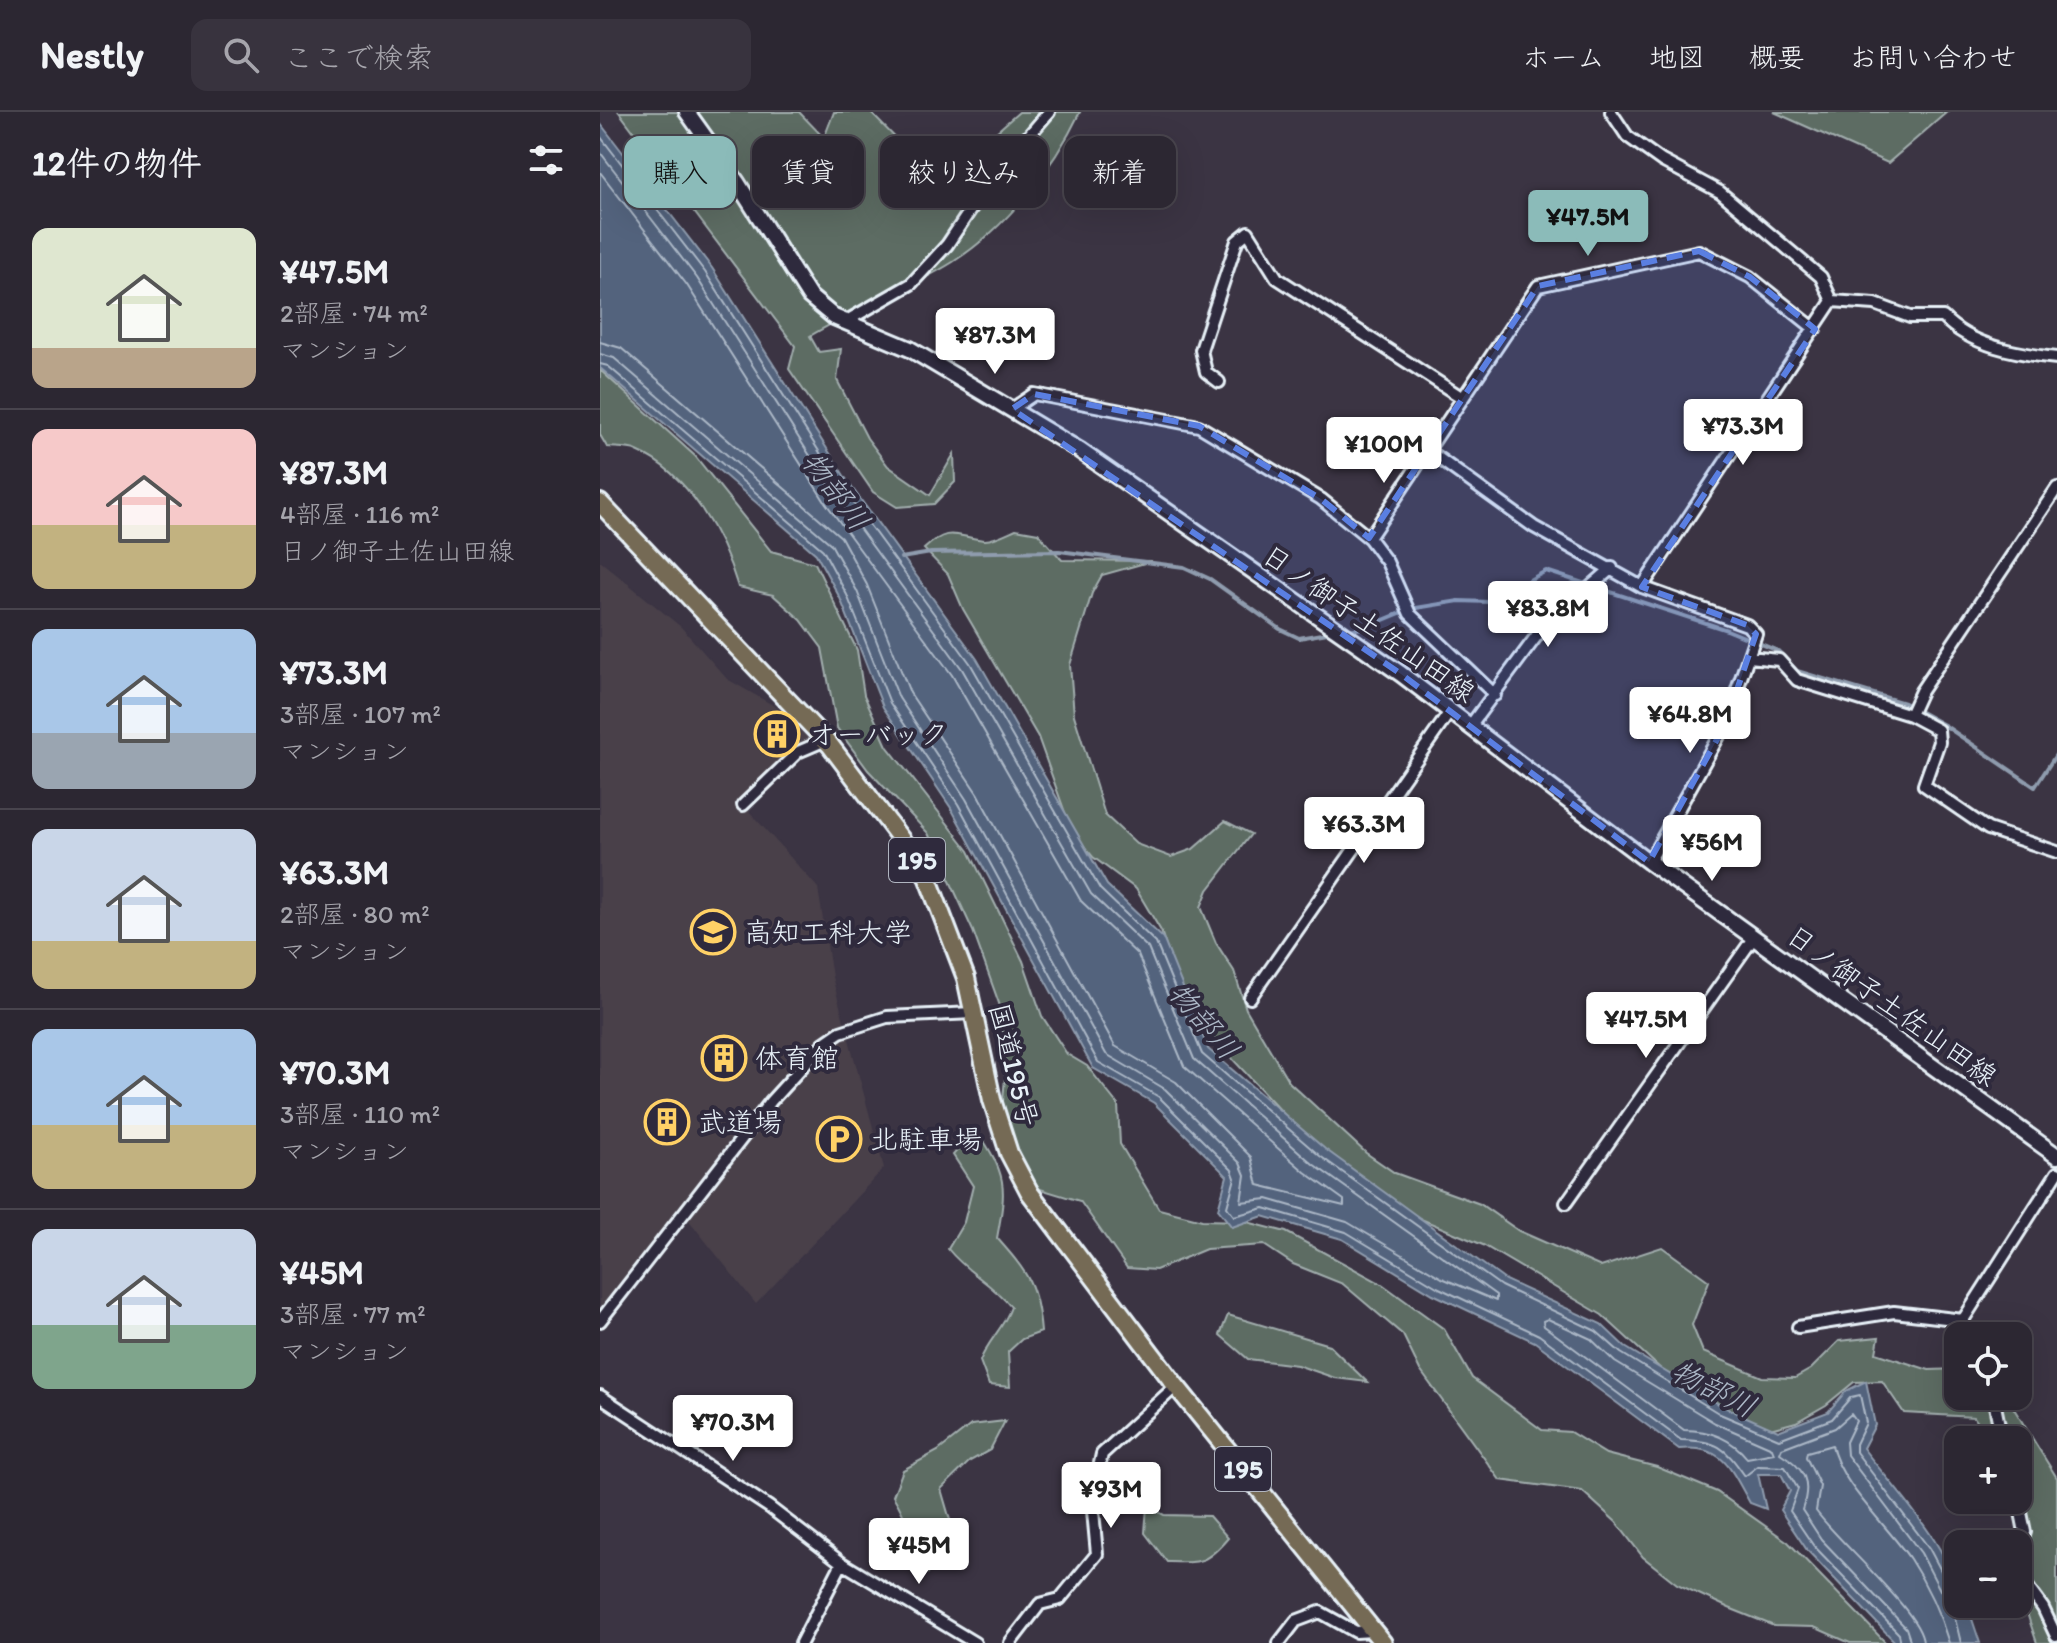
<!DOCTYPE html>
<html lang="ja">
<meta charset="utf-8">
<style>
:root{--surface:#2c2732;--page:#38333e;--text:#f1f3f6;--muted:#a6a5ac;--line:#48444d;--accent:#8bbbb9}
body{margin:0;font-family:Itim,"Klee One",sans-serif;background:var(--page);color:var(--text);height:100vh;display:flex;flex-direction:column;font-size:30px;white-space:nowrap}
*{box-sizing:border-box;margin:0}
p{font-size:26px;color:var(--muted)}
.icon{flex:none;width:44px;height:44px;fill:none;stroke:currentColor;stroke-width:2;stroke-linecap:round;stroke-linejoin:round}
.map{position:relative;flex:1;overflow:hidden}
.side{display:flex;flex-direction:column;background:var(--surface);width:600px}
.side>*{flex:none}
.hud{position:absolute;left:24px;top:24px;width:760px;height:72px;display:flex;gap:16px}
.controls{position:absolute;left:1344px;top:1210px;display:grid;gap:16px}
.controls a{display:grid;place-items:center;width:88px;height:88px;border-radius:16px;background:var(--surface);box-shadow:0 8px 32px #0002,0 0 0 2px var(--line);font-size:40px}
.price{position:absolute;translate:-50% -68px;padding:0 18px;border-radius:8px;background:#fff;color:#222;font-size:26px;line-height:52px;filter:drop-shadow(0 2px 4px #0008)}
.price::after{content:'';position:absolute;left:50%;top:48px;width:24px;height:18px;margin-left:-12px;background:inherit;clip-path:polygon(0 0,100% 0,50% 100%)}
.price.active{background:var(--accent);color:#111}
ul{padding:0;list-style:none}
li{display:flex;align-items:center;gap:24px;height:200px;padding:0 32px}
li+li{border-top:2px solid var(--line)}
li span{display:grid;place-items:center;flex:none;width:224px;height:160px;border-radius:16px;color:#555}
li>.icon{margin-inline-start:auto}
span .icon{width:96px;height:96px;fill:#fffc;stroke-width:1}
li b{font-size:34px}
h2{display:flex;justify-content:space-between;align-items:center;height:96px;padding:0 32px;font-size:34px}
.pill{padding:0 28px;border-radius:16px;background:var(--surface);box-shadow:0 8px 32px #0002,0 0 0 2px var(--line);font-size:28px;line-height:72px}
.pill.active{background:var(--accent);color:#111}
header{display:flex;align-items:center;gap:48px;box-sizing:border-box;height:112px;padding:0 40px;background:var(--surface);border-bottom:2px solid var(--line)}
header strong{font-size:38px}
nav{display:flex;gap:44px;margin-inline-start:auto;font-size:28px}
.search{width:560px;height:72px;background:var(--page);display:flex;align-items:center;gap:20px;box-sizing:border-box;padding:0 28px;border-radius:16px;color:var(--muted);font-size:30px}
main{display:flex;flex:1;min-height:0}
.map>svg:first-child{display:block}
.built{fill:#49404a}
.green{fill:#5d6c63;stroke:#a2aeae;stroke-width:2}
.water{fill:#53637d;stroke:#8f9cae;stroke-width:2}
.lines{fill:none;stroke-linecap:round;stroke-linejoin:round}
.shore{stroke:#acb8c7;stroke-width:2}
.stream{stroke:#8f9cae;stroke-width:4}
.minor-casing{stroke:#e8f1f8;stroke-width:16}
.secondary-casing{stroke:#e8f1f8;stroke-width:20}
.trunk-casing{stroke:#e8f1f8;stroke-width:22}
.minor{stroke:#2f2a3d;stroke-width:10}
.secondary{stroke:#2f2a3d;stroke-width:14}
.trunk{stroke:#756a55;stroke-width:16}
.marked{fill:#5a7fe2;fill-opacity:0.2;stroke:#5a7fe2;stroke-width:6;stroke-dasharray:16 10;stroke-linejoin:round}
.labels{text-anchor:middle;stroke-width:8;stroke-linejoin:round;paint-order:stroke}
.shield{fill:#2f2a3d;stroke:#b0b5c0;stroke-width:2}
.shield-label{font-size:26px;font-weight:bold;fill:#e8f1f8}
.street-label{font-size:28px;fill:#e8f1f8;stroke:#2f2a3d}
.poi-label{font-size:28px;fill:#e8f1f8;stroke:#2f2a3d;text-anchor:start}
.water-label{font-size:30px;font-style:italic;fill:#acb8c7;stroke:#2f2a3d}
</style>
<header>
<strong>Nestly</strong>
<div class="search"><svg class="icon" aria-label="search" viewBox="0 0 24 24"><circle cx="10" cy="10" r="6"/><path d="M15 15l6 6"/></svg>ここで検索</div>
<nav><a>ホーム</a><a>地図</a><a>概要</a><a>お問い合わせ</a></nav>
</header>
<main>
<section class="side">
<h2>12件の物件<svg class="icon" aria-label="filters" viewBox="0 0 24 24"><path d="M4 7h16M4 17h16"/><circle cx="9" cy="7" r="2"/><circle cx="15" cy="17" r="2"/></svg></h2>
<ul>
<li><span style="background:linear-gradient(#dfe7d0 75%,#b9a48a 0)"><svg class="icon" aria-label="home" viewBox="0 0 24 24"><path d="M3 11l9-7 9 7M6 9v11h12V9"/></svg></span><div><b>¥47.5M</b><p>2部屋 · 74 m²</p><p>マンション</p></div></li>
<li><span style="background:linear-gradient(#f6c9c9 60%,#c2b280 0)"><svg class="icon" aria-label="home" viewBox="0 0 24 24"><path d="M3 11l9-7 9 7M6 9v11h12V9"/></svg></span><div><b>¥87.3M</b><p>4部屋 · 116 m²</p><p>日ノ御子土佐山田線</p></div></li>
<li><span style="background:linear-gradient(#a9c7e8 65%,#9aa5b1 0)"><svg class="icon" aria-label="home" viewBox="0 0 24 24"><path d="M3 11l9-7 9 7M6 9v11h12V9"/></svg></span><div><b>¥73.3M</b><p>3部屋 · 107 m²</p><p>マンション</p></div></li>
<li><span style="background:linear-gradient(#c9d6e8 70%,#c2b280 0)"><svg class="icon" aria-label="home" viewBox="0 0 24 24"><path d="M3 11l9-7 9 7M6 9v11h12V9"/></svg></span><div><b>¥63.3M</b><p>2部屋 · 80 m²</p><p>マンション</p></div></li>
<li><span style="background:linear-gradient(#a9c7e8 60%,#c2b280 0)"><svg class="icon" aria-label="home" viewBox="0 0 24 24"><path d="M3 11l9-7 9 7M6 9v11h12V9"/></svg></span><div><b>¥70.3M</b><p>3部屋 · 110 m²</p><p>マンション</p></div></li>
<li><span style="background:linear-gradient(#c9d6e8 60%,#7fa58c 0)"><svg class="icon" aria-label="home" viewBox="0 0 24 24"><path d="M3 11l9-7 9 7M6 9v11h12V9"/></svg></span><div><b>¥45M</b><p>3部屋 · 77 m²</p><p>マンション</p></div></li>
</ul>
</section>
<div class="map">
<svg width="1457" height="1531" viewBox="0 0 1457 1531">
<rect width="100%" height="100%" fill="#3b3443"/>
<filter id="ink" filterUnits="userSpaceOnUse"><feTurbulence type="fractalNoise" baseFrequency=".0125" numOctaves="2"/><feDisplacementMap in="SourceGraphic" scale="16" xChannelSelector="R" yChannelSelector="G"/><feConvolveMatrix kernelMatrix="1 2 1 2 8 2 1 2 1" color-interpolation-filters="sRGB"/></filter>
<g filter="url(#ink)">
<path class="built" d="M 0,449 L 81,515 L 127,567 L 176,595 L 214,625 L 146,696 L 218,776 L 232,865 L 284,1056 L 156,1192 L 79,1096 L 0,1199 Z"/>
<path class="green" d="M 19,0 L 199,0 L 224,26 L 234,0 L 270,0 L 330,61 L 363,49 L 419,0 L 480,0 C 453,57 406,116 353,150 C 307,179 256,196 210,224 L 219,240 L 241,237 L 237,268 L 267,326 L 288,354 L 330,383 L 354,342 L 355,370 L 334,392 L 297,395 L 273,380 L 189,257 L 195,234 Z
M 1174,0 L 1347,0 L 1288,51 Z
M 0,258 L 95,344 L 171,439 L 215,451 L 257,538 L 264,583 L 287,634 L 369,739 L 423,849 L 442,904 L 467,942 L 487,954 L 518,993 L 520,1032 L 559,1097 L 602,1108 L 643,1109 L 686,1120 L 782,1172 L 844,1217 L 872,1266 L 942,1318 L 970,1320 L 1006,1342 L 1057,1355 L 1117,1380 L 1188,1430 L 1286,1531 L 1250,1531 L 1214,1515 L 1174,1514 L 1129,1496 L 1077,1472 L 1043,1445 L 1016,1410 L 982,1379 L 900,1368 L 820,1258 L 803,1223 L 743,1172 L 693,1152 L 664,1133 L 606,1137 L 556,1158 L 527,1156 L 480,1089 L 440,1077 L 416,1043 L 402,1000 L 406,954 L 401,897 L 373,819 L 328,721 L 268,658 L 237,616 L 222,536 L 201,508 L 173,483 L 138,475 C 123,425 89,361 37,339 C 29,335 16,336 7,335 L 0,323 Z
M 416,417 L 438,421 L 462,448 L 552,449 L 502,463 L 492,481 L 470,553 L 474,603 L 505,703 L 536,732 L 571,745 L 593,737 L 625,709 L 651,722 L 608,778 L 601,795 L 616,831 L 634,859 L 646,897 L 689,970 L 766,1041 L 795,1061 L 880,1092 L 919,1119 L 1001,1155 L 1062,1135 L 1109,1169 L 1092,1213 L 1103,1240 L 1162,1265 L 1195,1266 L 1211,1257 L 1239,1229 L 1279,1225 L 1276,1241 L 1329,1258 L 1358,1257 L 1358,1284 L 1406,1284 L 1457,1366 L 1457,1531 L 1437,1531 C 1417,1474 1412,1451 1427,1393 L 1418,1375 L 1418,1328 L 1390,1328 L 1374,1305 L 1304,1301 L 1282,1269 L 1254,1270 L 1226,1293 L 1196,1310 L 1159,1320 L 1074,1269 L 1002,1203 L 883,1133 L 785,1092 L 699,1018 L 610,923 L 579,874 L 561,819 L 536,777 L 493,745 L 472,720 L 438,625 L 363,497 L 348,462 L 324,437 C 350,413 355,425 385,428 C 394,428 407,421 416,417 Z
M 376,1017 C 407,1063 407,1073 397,1126 C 428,1161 437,1173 441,1220 L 422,1227 L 408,1240 L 410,1275 L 389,1273 L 380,1249 C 388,1228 404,1216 411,1195 C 391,1170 368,1162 348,1137 L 364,1110 L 373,1074 L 353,1043 Z
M 628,1203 L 729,1233 L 767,1270 L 735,1266 L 697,1253 L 648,1247 L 620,1223 Z
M 405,1309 L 390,1338 L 370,1349 L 341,1377 L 355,1425 L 328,1461 C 314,1435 309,1408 293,1384 L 303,1358 L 338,1339 L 371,1313 Z
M 547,1394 L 564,1403 L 609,1404 L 628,1426 C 606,1452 600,1451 567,1450 L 545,1421 Z"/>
<path class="water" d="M 0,11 L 112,156 L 250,373 L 377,547 L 507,773 L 563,826 L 608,937 L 725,1037 L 905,1168 L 1001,1212 L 1025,1235 L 1124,1295 L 1178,1319 L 1228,1300 L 1246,1279 L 1266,1269 L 1275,1313 L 1263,1336 C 1293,1376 1358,1441 1358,1492 L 1367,1492 L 1380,1531 L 1296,1531 L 1207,1438 L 1180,1398 L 1190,1379 L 1181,1362 L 1158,1362 L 1166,1397 L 1150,1391 C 1131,1358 1124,1332 1079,1337 L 935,1230 L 833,1182 L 742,1127 L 663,1104 L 632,1115 L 618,1097 L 627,1064 L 554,991 L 493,956 L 351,696 L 283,595 L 240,486 L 216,442 L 0,256 Z"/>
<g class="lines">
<path class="shore" d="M 0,24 L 105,160 L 243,377 L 370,551 L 500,777 L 556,831 L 602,942 L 720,1044 L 901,1174 L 996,1219 L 1021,1241 L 1120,1302 L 1179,1327 L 1232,1307 L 1251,1285 L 1260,1283 L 1266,1311 L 1256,1332 L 1256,1340 L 1329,1436 L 1348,1472 L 1358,1476
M 0,40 L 97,166 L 235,383 L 362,557 L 491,782 L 548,836 L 594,947 L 713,1052 L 896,1183 L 896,1189 L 842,1166 L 747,1110 L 667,1087 L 641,1090 L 645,1063 L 640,1051 L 565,977 L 506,942 L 366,687 L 299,586 L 257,479 L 231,432 L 14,246 L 0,242
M 0,60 L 87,173 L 225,390 L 352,563 L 481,789 L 538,843 L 584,954 L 705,1060 L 744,1088 L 744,1094 L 658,1073 L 651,1045 L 576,970 L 515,934 L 377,681 L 310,581 L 267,473 L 241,425 L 21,236 L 0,230
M 0,252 L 8,254 L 223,438 L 247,483 L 290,591 L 358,692 L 498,950 L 559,985 L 632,1058 L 635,1066 L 627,1095 L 634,1104 L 664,1096 L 746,1120 L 837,1175 L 939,1223 L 1081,1328 C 1118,1329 1124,1334 1145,1364 L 1158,1354 L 1185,1355 L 1198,1377 L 1190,1399 L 1213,1433 L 1299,1522 L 1301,1531
M 948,1207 L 991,1227 L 1015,1250 L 1115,1311 L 1172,1336 L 1174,1341 L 1147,1346 C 1131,1326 1109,1318 1084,1318 L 944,1214 L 943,1209 Z
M 1311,1531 L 1306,1516 L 1221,1427 L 1202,1398 C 1212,1370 1205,1356 1180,1341 L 1182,1336 L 1235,1316 L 1251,1302 L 1256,1309 L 1246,1330 L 1247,1343 L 1321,1441 L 1340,1478 L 1350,1486 L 1361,1531
M 1323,1531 C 1322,1501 1238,1430 1216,1399 L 1220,1374 L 1206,1345 L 1207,1340 L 1232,1333 C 1239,1371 1288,1414 1310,1447 C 1327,1473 1340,1501 1349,1531"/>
<path class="stream" d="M 301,446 L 331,441 L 459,439 L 584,455 L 610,467 L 680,517 L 699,526 L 733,520
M 746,518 L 764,516 L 810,497 L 859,489 L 889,490 L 946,459 L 1127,518 L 1178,539 L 1197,559 L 1304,591 L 1344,613 L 1435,675 L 1457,641"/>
<g class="minor-casing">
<path id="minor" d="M 1011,0 L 1027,24 L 1062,49 L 1120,80 L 1221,165 L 1232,189
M 1232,189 L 1275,192 L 1310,205 L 1343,205 C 1371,234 1417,242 1457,246
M 243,211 L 311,172 L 347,133 L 389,70 L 449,0
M 619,270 L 606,260 L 601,238 L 637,129 L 648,120 L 677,166 L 861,285
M 412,297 L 434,282 L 599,314 L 721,387 L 769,426 L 787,450 L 810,502 L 895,583
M 827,338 L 934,415 L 1042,475 L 1147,513 L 1156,522 L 1125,613 L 1049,750
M 769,426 L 938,174 L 1099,139 L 1150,165 L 1215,217
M 1042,475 L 1232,189
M 1149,545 L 1179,548 L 1197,568 L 1310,603 L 1338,618 L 1339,630 L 1324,673 L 1388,717 L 1457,740
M 1310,603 L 1321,579 L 1457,376
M 870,614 L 941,518 L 1012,456
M 143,693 L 198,640 L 226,628
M 650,886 L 849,601
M 966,1091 L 1154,825
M 0,1209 L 171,989 L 224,931 L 240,920 L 287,905 L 374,901
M 1198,1215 L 1294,1200 L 1363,1208
M 1363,1224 L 1363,1208 L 1457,1061
M 0,1284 L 169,1395 L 242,1451 L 375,1531
M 1393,1284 L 1402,1328
M 1418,1386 L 1425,1420 L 1418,1441
M 1418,1462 L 1443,1496 L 1456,1524
M 201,1531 L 242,1451
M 410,1531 L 440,1492 L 460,1487 L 497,1442 L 492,1388 L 502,1342 L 576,1274
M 679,1531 L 696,1509 L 720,1500 L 756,1520 L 773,1519"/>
</g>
<g class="secondary-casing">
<path id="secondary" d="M 87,0 L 137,70 L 209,184 L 234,205 L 310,237 L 479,338 L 801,562 L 1049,750 L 1457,1044"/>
</g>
<g class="trunk-casing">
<path id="trunk" d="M 0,391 L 230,633 L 325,759 L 366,866 L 392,988 L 409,1041 L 430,1081 L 576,1274 L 783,1531"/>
</g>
<use href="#minor" class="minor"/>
<use href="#secondary" class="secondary"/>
<use href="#trunk" class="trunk"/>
</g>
</g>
<path class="marked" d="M 1099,139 L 1150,165 L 1215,217 L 1042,475 L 1147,513 L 1156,522 L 1125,613 L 1049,750 L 801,562 L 412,297 L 434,282 L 599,314 L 721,387 L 769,426 L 938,174 Z"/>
<defs>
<g id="building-ring" transform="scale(2.3)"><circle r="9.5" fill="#2f2a3d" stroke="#ffd166" stroke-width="1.5"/><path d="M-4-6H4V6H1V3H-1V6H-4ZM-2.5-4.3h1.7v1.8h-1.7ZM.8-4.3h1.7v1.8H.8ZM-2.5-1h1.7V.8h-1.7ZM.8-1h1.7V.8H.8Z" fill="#ffd166"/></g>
<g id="university-ring" transform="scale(2.3)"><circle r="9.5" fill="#2f2a3d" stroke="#ffd166" stroke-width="1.5"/><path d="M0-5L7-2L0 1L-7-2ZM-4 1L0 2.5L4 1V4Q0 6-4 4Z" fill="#ffd166"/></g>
<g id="parking-ring" transform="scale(2.3)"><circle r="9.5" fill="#2f2a3d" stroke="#ffd166" stroke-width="1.5"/><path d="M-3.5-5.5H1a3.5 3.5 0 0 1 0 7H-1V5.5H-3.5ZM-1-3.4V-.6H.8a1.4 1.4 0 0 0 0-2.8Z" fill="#ffd166"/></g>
</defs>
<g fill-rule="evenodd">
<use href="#building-ring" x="177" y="622"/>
<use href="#university-ring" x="113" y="820"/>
<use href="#building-ring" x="124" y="946"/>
<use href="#building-ring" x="67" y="1010"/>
<use href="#parking-ring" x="239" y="1027"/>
</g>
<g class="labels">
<g class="shield">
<rect x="289" y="726" width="56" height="44" rx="6"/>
<rect x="615" y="1335" width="56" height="44" rx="6"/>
</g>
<g class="shield-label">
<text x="317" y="757">195</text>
<text x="643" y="1366">195</text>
</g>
<g class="street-label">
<text transform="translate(769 511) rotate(35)" y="10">日ノ御子土佐山田線</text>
<text transform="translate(1292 893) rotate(36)" y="10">日ノ御子土佐山田線</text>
<text transform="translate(414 953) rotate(76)" y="10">国道195号</text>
</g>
<g class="poi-label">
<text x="208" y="632">オーバック</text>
<text x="144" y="830">高知工科大学</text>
<text x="155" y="956">体育館</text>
<text x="98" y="1020">武道場</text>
<text x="270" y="1037">北駐車場</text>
</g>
<g class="water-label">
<text transform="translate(236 379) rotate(53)" y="10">物部川</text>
<text transform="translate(604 909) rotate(50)" y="10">物部川</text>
<text transform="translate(1114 1277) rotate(27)" y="10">物部川</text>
</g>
</g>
</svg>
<div class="controls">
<a><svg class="icon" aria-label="locate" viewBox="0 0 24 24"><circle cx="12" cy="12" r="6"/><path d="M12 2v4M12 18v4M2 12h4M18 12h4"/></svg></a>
<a>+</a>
<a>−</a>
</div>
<b class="price active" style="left:988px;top:146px">¥47.5M</b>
<b class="price" style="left:395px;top:264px">¥87.3M</b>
<b class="price" style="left:1143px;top:355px">¥73.3M</b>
<b class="price" style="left:784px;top:373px">¥100M</b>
<b class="price" style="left:948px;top:537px">¥83.8M</b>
<b class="price" style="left:1090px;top:643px">¥64.8M</b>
<b class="price" style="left:764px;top:753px">¥63.3M</b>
<b class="price" style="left:1112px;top:771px">¥56M</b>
<b class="price" style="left:1046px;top:948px">¥47.5M</b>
<b class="price" style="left:133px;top:1351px">¥70.3M</b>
<b class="price" style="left:511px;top:1418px">¥93M</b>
<b class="price" style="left:319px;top:1474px">¥45M</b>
<div class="hud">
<a class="pill active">購入</a>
<a class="pill">賃貸</a>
<a class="pill">絞り込み</a>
<a class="pill">新着</a>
</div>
</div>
</main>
